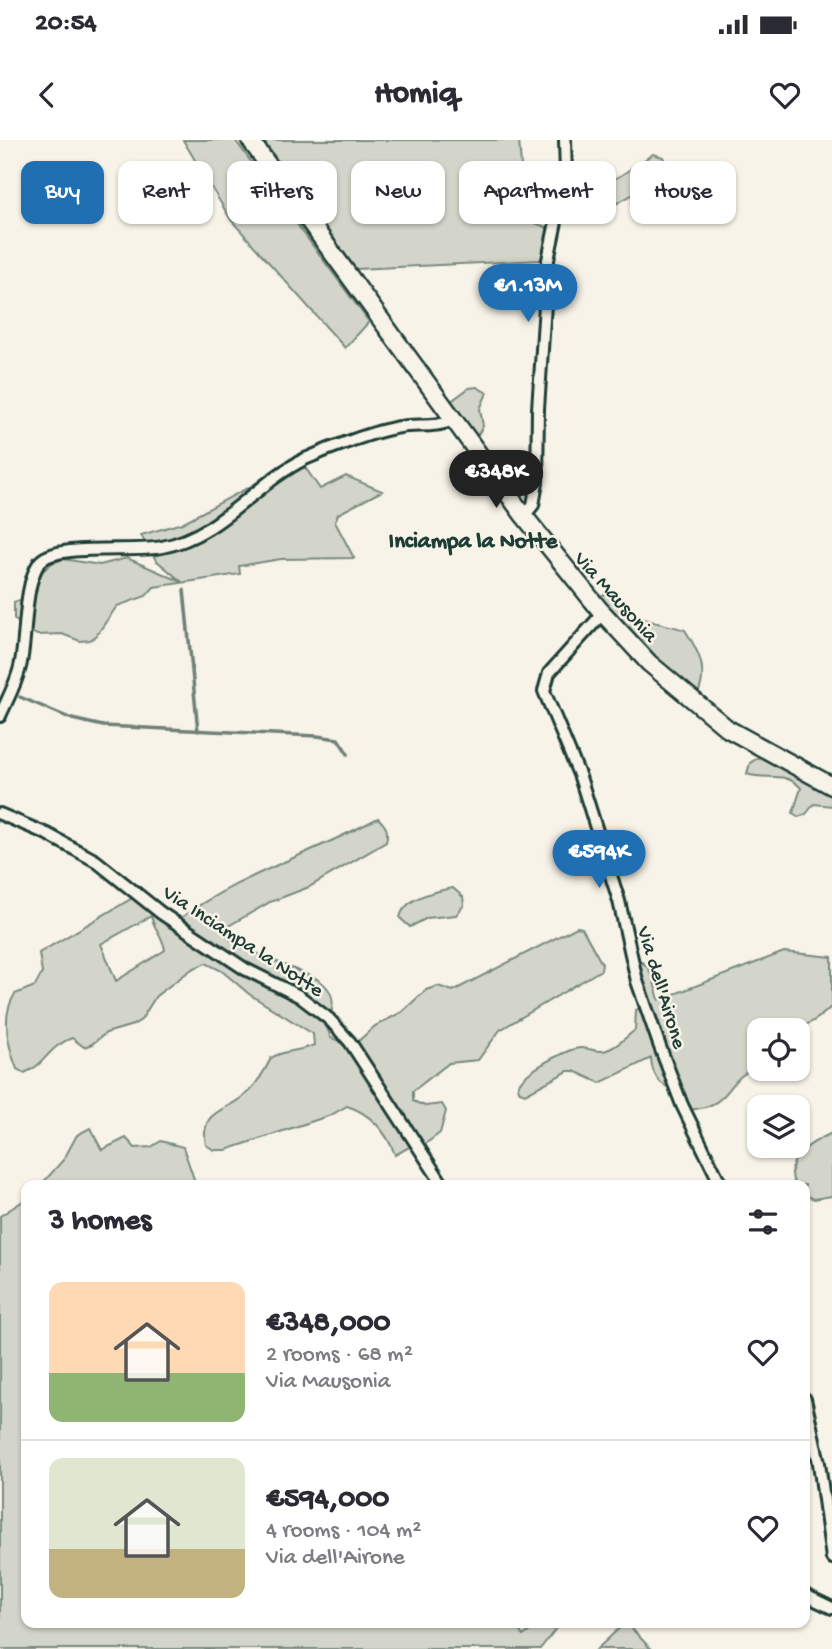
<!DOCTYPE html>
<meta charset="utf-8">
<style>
:root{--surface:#fff;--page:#f2f2f3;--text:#2b2b33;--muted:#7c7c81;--line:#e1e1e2;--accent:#1f6fb2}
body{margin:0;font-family:"Gochi Hand",sans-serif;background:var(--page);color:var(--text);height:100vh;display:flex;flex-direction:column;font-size:26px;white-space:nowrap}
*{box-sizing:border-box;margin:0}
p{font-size:23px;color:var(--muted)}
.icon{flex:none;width:38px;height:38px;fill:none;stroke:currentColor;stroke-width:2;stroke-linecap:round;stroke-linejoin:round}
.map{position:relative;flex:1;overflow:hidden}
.panel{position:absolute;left:21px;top:1040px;width:789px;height:448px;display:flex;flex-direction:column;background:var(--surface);border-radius:14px;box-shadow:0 2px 5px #0004}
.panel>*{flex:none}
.hud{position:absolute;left:21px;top:21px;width:791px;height:63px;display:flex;gap:14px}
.tools{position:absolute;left:747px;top:878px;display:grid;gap:14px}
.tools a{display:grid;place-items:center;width:63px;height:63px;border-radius:14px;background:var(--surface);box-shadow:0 2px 5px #0004;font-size:35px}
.price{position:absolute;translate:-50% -60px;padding:0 16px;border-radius:24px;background:var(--accent);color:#fff;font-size:23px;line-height:46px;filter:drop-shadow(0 2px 4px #0008)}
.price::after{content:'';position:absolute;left:50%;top:42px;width:21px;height:16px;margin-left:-10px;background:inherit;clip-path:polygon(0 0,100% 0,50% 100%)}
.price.on{background:#222;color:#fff}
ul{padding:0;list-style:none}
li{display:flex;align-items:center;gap:21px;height:175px;padding:0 28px}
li+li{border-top:2px solid var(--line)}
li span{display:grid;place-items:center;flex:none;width:196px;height:140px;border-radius:14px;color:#555}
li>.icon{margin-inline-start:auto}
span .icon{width:84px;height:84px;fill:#fffc;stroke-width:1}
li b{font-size:30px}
h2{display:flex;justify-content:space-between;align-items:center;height:84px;padding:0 28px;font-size:30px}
.pill{padding:0 24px;border-radius:14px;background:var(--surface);box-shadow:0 2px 5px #0004;font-size:24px;line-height:63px}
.pill.on{background:var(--accent);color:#fff}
.status{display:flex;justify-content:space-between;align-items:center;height:49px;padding:0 35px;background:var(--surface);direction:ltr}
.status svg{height:19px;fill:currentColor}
header{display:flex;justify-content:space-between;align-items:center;height:91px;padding:0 28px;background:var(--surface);font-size:32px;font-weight:800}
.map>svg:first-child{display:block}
.green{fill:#d3d5ca;stroke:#79897f;stroke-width:2;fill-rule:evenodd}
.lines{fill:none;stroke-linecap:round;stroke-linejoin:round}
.stream{stroke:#6f8077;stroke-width:3.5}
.street-casing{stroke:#1f3d34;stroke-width:16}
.secondary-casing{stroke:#1f3d34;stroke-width:21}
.street{stroke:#f7f3e8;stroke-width:10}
.secondary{stroke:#f7f3e8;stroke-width:16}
.labels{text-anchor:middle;stroke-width:5;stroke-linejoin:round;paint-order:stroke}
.street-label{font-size:21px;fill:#1f3d34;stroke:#f7f3e8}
.neighbourhood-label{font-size:23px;font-weight:bold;fill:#1f3d34;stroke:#f7f3e8}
</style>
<div class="status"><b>20:54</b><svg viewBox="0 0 49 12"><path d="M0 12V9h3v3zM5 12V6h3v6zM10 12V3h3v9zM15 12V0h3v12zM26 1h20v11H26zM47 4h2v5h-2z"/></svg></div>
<header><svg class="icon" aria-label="back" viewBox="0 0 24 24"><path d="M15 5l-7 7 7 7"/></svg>Homiq<svg class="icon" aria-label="heart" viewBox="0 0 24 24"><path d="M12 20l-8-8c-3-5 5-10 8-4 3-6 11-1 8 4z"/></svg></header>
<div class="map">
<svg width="832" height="1509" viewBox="0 0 832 1509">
<rect width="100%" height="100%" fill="#f7f3e8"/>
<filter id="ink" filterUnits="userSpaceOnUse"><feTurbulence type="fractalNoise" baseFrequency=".0143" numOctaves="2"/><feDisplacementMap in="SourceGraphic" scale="14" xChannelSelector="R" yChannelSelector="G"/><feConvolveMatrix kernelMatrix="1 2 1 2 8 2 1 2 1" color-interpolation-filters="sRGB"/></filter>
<g filter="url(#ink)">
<path class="green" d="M 183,0 L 235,0 L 369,182 L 345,208 L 231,80 Z
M 263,0 L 519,0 L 525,79 L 548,88 L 542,120 L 356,129 Z
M 653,14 L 663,17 L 668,28 L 667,35 L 598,74 L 585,77 L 578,74 L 576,64 L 586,53 L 620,36 Z
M 477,247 L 487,253 L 480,269 L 483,286 L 476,298 L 450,262 L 469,248 Z
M 300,320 L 320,349 L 346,336 L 382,351 L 338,374 L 335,382 L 354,418 L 281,419 L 239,426 L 240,434 L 154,447 L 146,456 L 117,466 L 96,496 L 90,500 L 80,501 L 62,494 L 37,495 L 21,486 L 14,478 L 14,462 L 32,456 L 37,436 L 52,423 L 63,419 L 100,425 L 127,418 L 182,442 L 156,420 L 141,395 L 182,383 Z
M 605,454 C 623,454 627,470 641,477 C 655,484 670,485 685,490 C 699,512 709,530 697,556 L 650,512 L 599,457 Z
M 761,616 L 832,653 L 832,666 L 814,664 L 806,674 L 798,677 L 793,673 L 801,648 C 785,630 766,641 747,634 L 750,623 Z
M 378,678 C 386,686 389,690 386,702 L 309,747 L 270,762 L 225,788 L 225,794 L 235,804 L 317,839 C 332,848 336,860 330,877 L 255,832 L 178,780 C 238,735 312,714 378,678 Z
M 453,748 L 463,757 L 464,765 L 456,775 L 427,778 L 410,787 L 400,778 C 403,758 435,751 453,748 Z
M 136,756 L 298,857 L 328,880 L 326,885 L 331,898 L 348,904 L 415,1004 L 395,1015 C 387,992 370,973 347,966 L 331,975 L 226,1010 L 214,1010 L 206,1005 C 199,969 227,972 246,954 C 257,944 265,931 271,918 C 284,909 300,912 314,905 L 313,894 L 249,854 L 222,831 L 206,823 L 192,829 L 156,856 L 141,880 L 133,885 L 106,893 L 92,904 L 84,907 L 72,898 C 48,906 45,926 24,933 L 17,929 C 8,906 1,875 15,854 L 35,846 L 42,833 L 39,813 ZM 151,776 C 154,789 163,796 165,810 L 116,841 L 101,804 Z
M 577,787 L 582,788 L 602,824 L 601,830 L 500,890 L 478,920 L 449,923 L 413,951 L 413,961 L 425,966 L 442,964 L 446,971 L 440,993 L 421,1007 L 354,905 L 375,886 L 402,872 L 426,850 L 438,846 L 453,851 Z
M 784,812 L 832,817 L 832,866 C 808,890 792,891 760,891 L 759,927 C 723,937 736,967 687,970 L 633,819 C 653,822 654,844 659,860 Z
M 643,867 L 673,949 C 657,945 652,933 651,918 L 600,943 L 574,931 L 568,931 L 525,954 L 520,952 L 518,947 C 520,934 567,908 581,908 C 588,908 596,912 603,911 C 615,909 626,897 635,890 L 636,870 Z
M 90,988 L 102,1010 L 126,998 L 135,1008 L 151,1007 L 161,1001 L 183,1007 L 196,1045 L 41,1045 L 64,1019 L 77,995 Z
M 832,993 L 832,1056 L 814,1059 L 805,1055 L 805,1045 L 795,1045 C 782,1018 812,1002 832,993 Z
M 26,1059 L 26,1482 L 514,1482 L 523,1496 L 542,1482 L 561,1482 L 540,1509 L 0,1509 L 0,1076 Z
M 626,1482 L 639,1482 L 632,1489 L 651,1509 L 597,1509 Z"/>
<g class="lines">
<path class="stream" d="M 184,450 L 198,591
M 20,557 L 72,579 L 103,586 L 317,596 L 338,599 L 348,614"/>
<g class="street-casing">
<path id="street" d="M 524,376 L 533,365 L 537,343 L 538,269 L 548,120 L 566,34 L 565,0
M 603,473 L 549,533 L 544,551 L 580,637 L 619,761 L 637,841 L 660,907 L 682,965 L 721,1045
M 0,576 C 7,560 16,544 20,527 C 27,499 23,447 39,423 C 53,402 135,413 162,407 C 220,396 254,344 305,319 C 330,308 374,291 400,287 C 416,284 438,288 452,280
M 0,674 L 47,694 L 96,721 L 161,773 L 245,829 L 299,856 L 329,879 L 350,902 L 443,1045
M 805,1259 L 819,1323 L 832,1418
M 805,1455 L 832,1468"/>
</g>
<g class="secondary-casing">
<path id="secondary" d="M 250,0 L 524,376 L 600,470 L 649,523 L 728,589 L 832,646"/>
</g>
<use href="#street" class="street"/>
<use href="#secondary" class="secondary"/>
</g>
</g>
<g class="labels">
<g class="street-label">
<text transform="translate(617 456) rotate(48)" y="7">Via Mausonia</text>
<text transform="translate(244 800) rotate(33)" y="7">Via Inciampa la Notte</text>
<text transform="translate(663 847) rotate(73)" y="7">Via dell'Airone</text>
</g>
<g class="neighbourhood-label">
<text x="473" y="407">Inciampa la Notte</text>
</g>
</g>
</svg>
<div class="tools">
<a><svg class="icon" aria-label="locate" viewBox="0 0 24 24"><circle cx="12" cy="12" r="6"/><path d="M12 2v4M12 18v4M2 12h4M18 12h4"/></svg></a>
<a><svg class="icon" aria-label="layers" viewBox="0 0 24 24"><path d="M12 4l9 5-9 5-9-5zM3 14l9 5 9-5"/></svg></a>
</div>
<b class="price" style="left:528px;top:184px">€1.13M</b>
<b class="price on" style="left:496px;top:370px">€348K</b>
<b class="price" style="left:599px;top:750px">€594K</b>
<div class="hud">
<a class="pill on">Buy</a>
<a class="pill">Rent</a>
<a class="pill">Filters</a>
<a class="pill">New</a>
<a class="pill">Apartment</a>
<a class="pill">House</a>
</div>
<section class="panel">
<h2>3 homes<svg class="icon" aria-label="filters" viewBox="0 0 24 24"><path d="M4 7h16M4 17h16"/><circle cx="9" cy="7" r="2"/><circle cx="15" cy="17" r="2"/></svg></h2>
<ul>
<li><span style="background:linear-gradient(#ffd9b3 65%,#8fb573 0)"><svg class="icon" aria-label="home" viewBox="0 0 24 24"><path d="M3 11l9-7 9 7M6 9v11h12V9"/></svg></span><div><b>€348,000</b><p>2 rooms · 68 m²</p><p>Via Mausonia</p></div><svg class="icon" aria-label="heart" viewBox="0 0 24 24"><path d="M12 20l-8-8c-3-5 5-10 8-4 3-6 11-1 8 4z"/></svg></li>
<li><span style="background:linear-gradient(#dfe7d0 65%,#c2b280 0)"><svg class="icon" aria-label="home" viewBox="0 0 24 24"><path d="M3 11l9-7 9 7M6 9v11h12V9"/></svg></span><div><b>€594,000</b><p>4 rooms · 104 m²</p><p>Via dell'Airone</p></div><svg class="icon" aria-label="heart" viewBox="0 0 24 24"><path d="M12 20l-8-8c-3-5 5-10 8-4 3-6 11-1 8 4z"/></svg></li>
</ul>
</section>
</div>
